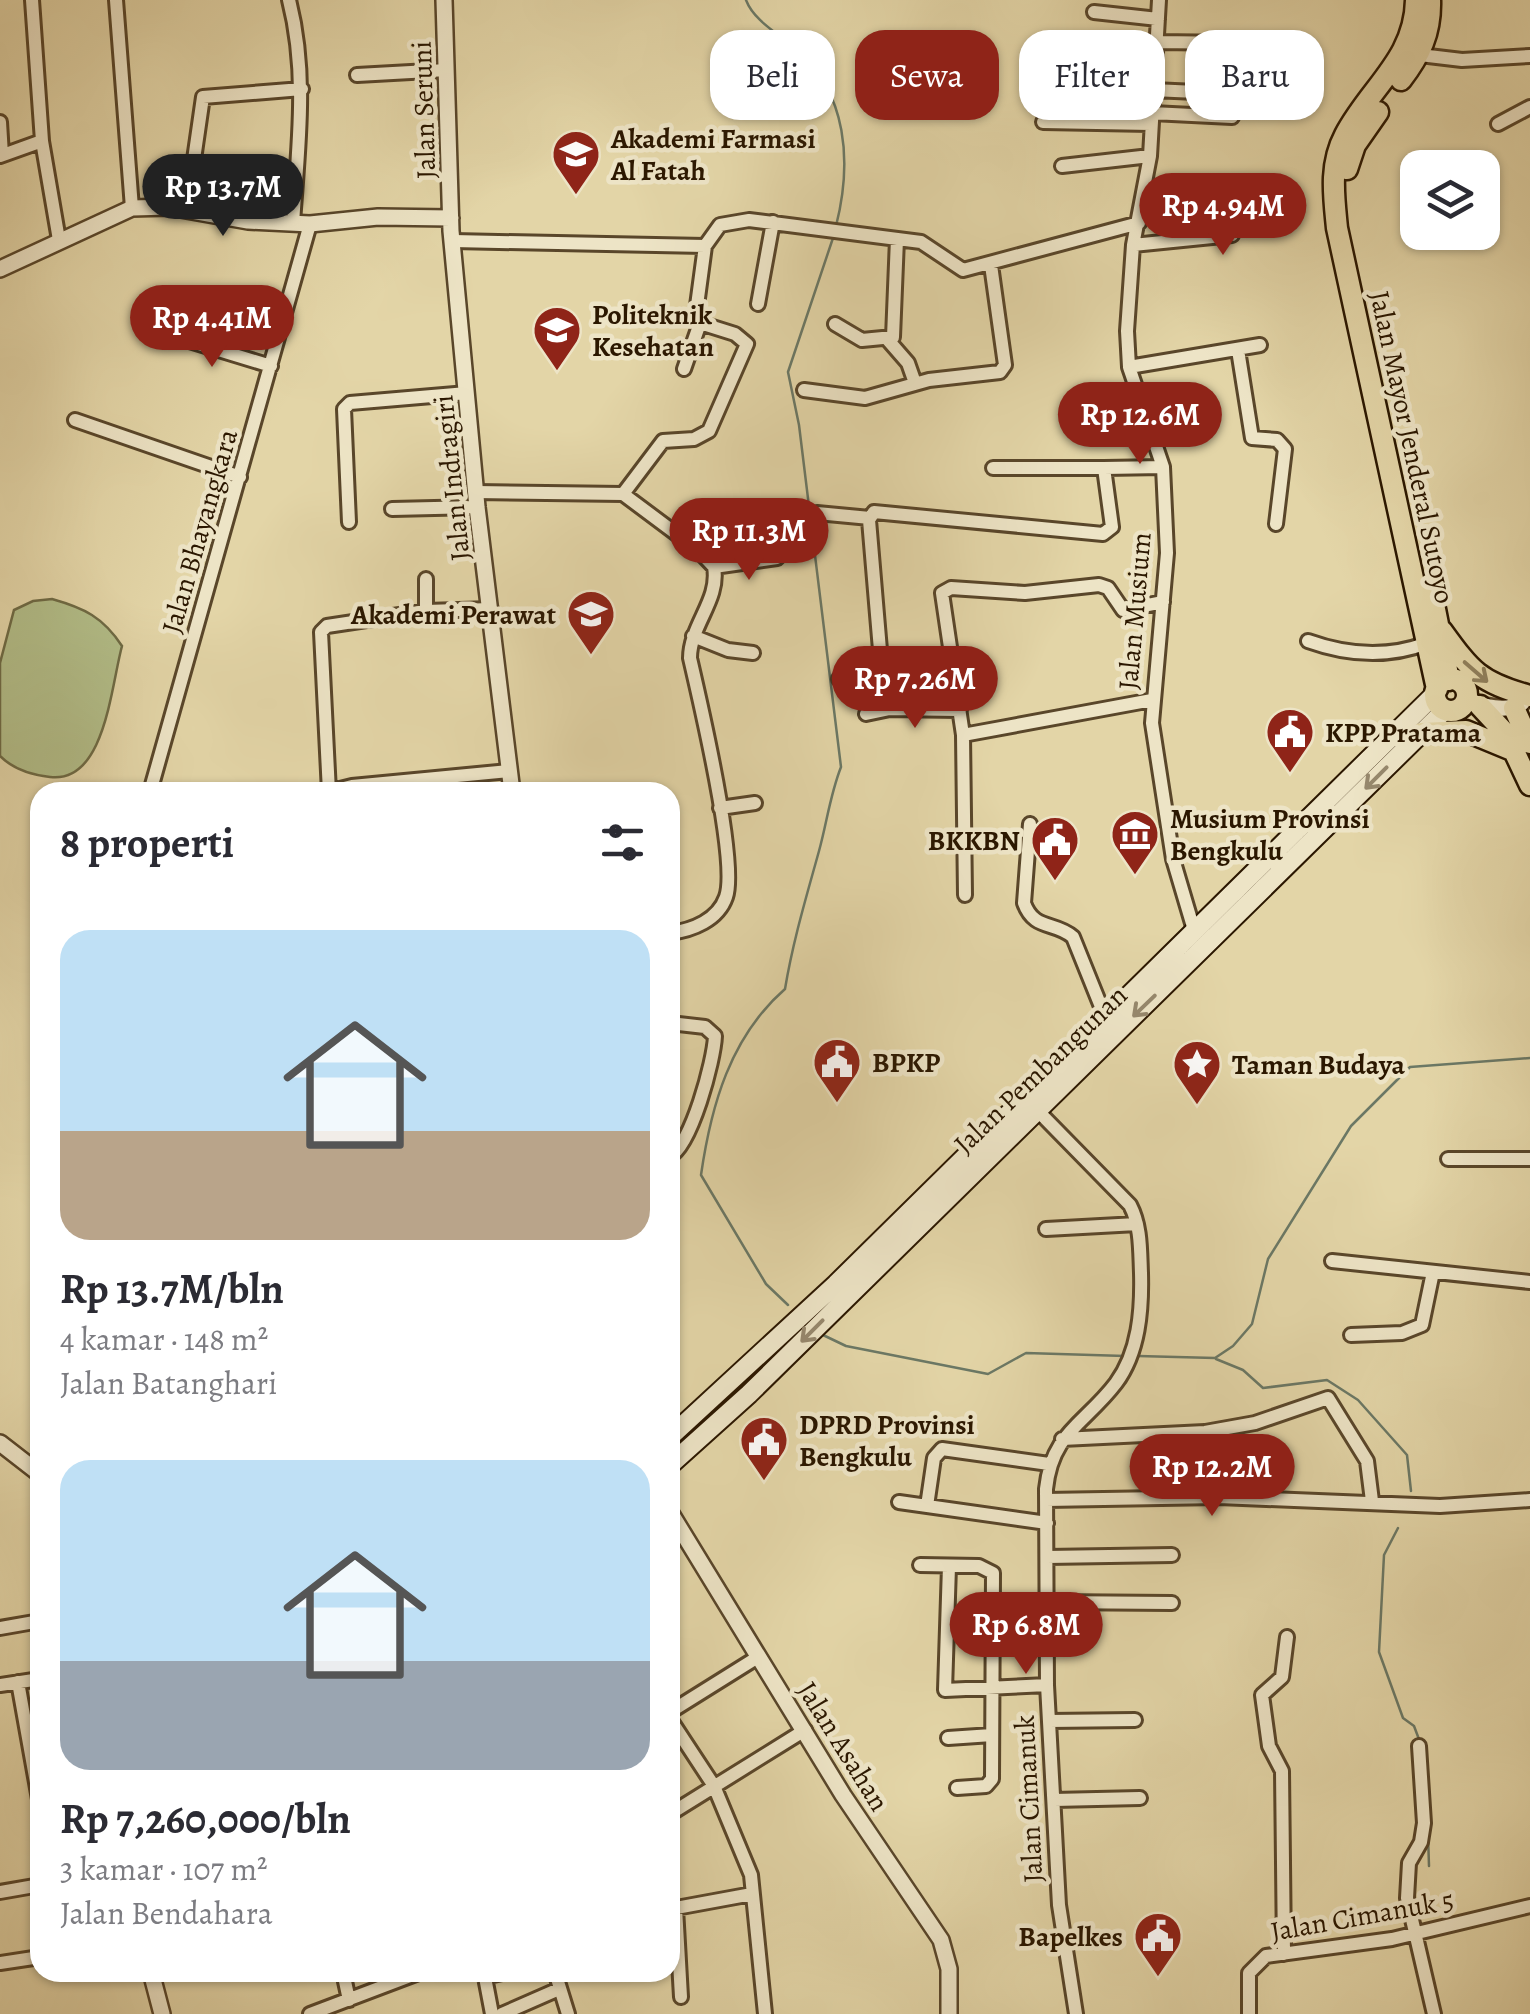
<!DOCTYPE html>
<html lang="id">
<meta charset="utf-8">
<style>
:root{--surface:#fff;--page:#f7f7f7;--text:#2b2b33;--muted:#7c7c81;--accent:#8f2418}
body{margin:0;font-family:Alegreya,serif;background:var(--page);color:var(--text);height:100vh;display:flex;flex-direction:column;font-size:38px;white-space:nowrap}
*{box-sizing:border-box;margin:0}
p{font-size:32px;color:var(--muted)}
.icon{flex:none;width:55px;height:55px;fill:none;stroke:currentColor;stroke-width:2;stroke-linecap:round;stroke-linejoin:round}
.map{position:relative;flex:1;overflow:hidden}
.panel{position:absolute;left:30px;top:782px;width:650px;height:1200px;display:flex;flex-direction:column;background:var(--surface);border-radius:30px;box-shadow:0 2px 8px #0004}
.panel>*{flex:none}
.banner{position:absolute;left:710px;top:30px;width:670px;height:90px;display:flex;gap:20px}
.controls{position:absolute;left:1400px;top:150px;display:grid;gap:20px}
.controls a{display:grid;place-items:center;width:100px;height:100px;border-radius:20px;background:var(--surface);box-shadow:0 2px 8px #0004;font-size:50px}
.price{position:absolute;translate:-50% -85px;padding:0 22px;border-radius:35px;background:var(--accent);color:#fff;font-size:32px;line-height:65px;filter:drop-shadow(0 2px 5px #0008)}
.price::after{content:'';position:absolute;left:50%;top:60px;width:30px;height:22px;margin-left:-15px;background:inherit;clip-path:polygon(0 0,100% 0,50% 100%)}
.price.current{background:#222;color:#fff}
ul{padding:0;list-style:none}
li{display:grid;align-content:center;gap:20px;height:530px;padding:0 30px}
li span{display:grid;place-items:center;height:310px;border-radius:30px;color:#555}
li>.icon{margin-inline-start:auto}
span .icon{width:180px;height:180px;fill:#fffc;stroke-width:1}
li b{font-size:42px}
h2{display:flex;justify-content:space-between;align-items:center;height:120px;padding:0 30px;font-size:42px}
.tag{padding:0 35px;border-radius:30px;background:var(--surface);box-shadow:0 2px 8px #0004;font-size:35px;line-height:90px}
.tag.current{background:var(--accent);color:#fff}
.map>svg:first-child{display:block}
.green{fill:#b2bd88;stroke:#6e6a44;stroke-width:2.5}
.lines{fill:none;stroke-linecap:round;stroke-linejoin:round}
.stream{stroke:#6b7865;stroke-width:2.5}
.minor-casing{stroke:#59462a;stroke-width:18}
.tertiary-casing{stroke:#59462a;stroke-width:20}
.secondary-casing{stroke:#2b1700;stroke-width:22}
.primary-casing{stroke:#2b1700;stroke-width:25}
.minor{stroke:#ede4c6;stroke-width:12}
.tertiary{stroke:#ede4c6;stroke-width:15}
.secondary{stroke:#ede4c6;stroke-width:18}
.primary{stroke:#e3d5a7;stroke-width:20}
.oneway{stroke:#90805c}
.oneway2{stroke:#96886d}
.labels{text-anchor:middle;stroke-width:9;stroke-linejoin:round;paint-order:stroke}
.street-label{font-size:28px;fill:#2b1700;stroke:#ede4c6}
.poi-label{font-size:28px;font-weight:bold;fill:#2b1700;stroke:#ede4c6;text-anchor:start}
</style>
<div class="map">
<svg width="1530" height="2014" viewBox="0 0 1530 2014">
<rect width="100%" height="100%" fill="#e3d5a7"/>
<filter id="stains"><feTurbulence type="fractalNoise" baseFrequency=".002" numOctaves="4"/><feColorMatrix values="0 0 0 0 .2 0 0 0 0 .09 0 0 0 0 .02 0 0 0 .5 -.17"/></filter>
<radialGradient id="worn" r=".72"><stop offset=".6" stop-color="#630" stop-opacity="0"/><stop offset="1" stop-color="#630" stop-opacity=".3"/></radialGradient>
<path class="green" d="M 52,599 C 84,608 103,617 122,646 C 111,686 105,784 50,777 C 32,775 13,769 0,756 L 0,663 L 14,610 L 33,601 Z"/>
<g class="lines">
<path class="stream" d="M 746,0 C 754,21 779,34 795,48 C 848,93 852,163 836,226
M 788,1305 L 766,1284 L 701,1175 C 711,1106 730,1037 785,989 C 793,941 806,898 819,851 C 827,822 830,795 841,767 L 799,425 L 788,372 L 833,238
M 823,1335 L 846,1346 L 988,1374 L 1026,1353 L 1125,1356
M 1138,1356 L 1215,1358 L 1233,1346 L 1252,1324 L 1268,1259 L 1351,1126 L 1410,1067 L 1530,1058
M 1216,1359 L 1243,1370 L 1263,1388 L 1327,1380 L 1358,1400 L 1407,1455 L 1411,1491
M 1398,1528 L 1384,1555 L 1379,1652 L 1403,1718 L 1414,1726 L 1420,1742
M 1428,1835 L 1429,1866"/>
<g class="minor-casing">
<path id="minor" d="M 32,0 L 42,141 L 59,240
M 116,0 L 132,208
M 289,0 C 308,74 298,148 293,223
M 1159,0 L 1150,156 L 1133,245 L 1127,331 L 1129,367 L 1163,467 L 1167,553 L 1152,723 L 1173,859 L 1194,930
M 1094,12 L 1158,19
M 1157,42 L 1238,43
M 1044,54 L 1155,62
M 1420,55 L 1462,60 L 1530,56
M 357,75 L 447,70
M 1153,90 L 1218,93
M 1152,113 L 1232,117
M 0,122 L 2,155
M 1043,122 L 1151,124
M 1498,124 L 1530,107
M 0,156 L 42,141
M 1062,166 L 1150,156
M 187,208 L 203,97 L 302,89
M 453,241 L 705,246 L 720,225 L 749,220 L 921,242 L 963,270 L 1139,223
M 1133,245 L 1232,235 L 1236,190
M 758,304 L 773,222
M 696,313 L 705,246
M 835,324 L 862,340 L 893,337 L 897,239
M 166,334 L 271,366
M 888,340 L 908,363 L 915,383
M 1238,350 L 1252,438 L 1277,440 L 1285,449 L 1276,524
M 1129,367 L 1260,345
M 804,390 L 865,398 L 929,380 L 1000,372 L 1005,365 L 991,265
M 75,420 L 240,477
M 993,468 L 1104,468
M 476,492 L 623,494 L 698,550 L 714,567 C 720,600 690,625 690,658 C 700,701 738,863 726,897 C 718,920 693,930 670,933
M 623,494 L 663,441 L 694,439 L 709,431 L 747,344 L 735,334 L 700,323 L 684,369
M 392,509 L 477,507
M 817,513 L 870,518
M 349,522 L 344,409 L 350,403 L 467,393
M 714,567 L 777,558
M 426,579 L 426,611
M 693,636 L 728,650 L 753,653
M 1308,641 C 1347,655 1388,658 1427,643
M 839,679 L 870,665 L 880,650 L 869,520 L 874,512 L 1103,534 L 1112,527 L 1104,468 L 1163,467
M 866,714 L 890,709 L 960,710
M 963,735 L 1152,700
M 150,792 L 310,224
M 328,792 L 352,786 L 509,771
M 329,792 L 321,632 L 327,626 L 426,611 L 491,609
M 720,808 L 755,803
M 1030,824 L 1024,903 C 1034,931 1055,921 1073,937 L 1106,1019
M 965,895 L 963,735 L 942,593 L 951,588 L 1025,593 L 1099,585 L 1108,588 L 1123,610 L 1163,602
M 670,1023 L 705,1027 L 715,1036 C 714,1061 691,1146 670,1156
M 1033,1106 L 1130,1205 C 1141,1226 1140,1250 1141,1273 C 1142,1310 1139,1352 1116,1383 C 1085,1424 1052,1432 1046,1489 L 1047,1685 L 1059,1905 L 1076,2014
M 1448,1159 L 1530,1159
M 1046,1229 L 1137,1224
M 1332,1261 L 1530,1282
M 1351,1335 L 1402,1333 L 1422,1325 L 1433,1272
M 1062,1439 L 1205,1432 L 1255,1423 L 1328,1398 L 1367,1461 L 1372,1501
M 1046,1500 L 1219,1497 L 1440,1506 L 1530,1500
M 899,1502 L 1047,1523
M 927,1506 L 934,1458 L 942,1449 L 1049,1464
M 1047,1557 L 1172,1555
M 920,1565 L 979,1566 L 993,1573 L 992,1779 L 986,1786 L 957,1788
M 949,1566 L 945,1690 L 1047,1685
M 1047,1602 L 1172,1603
M 0,1628 L 40,1621
M 18,1682 L 40,1805
M 0,1685 L 40,1679
M 670,1712 L 758,1657
M 670,1719 L 714,1786 L 751,1875 L 765,2014
M 1049,1721 L 1135,1720
M 948,1738 L 992,1735
M 1419,1746 L 1424,1823 L 1421,1842 L 1409,1863 L 1407,1898 L 1434,2014
M 1054,1800 L 1140,1798
M 670,1814 L 805,1730
M 0,1892 L 40,1885
M 1284,1954 L 1282,1771 L 1269,1746 L 1262,1695 L 1282,1677 L 1287,1637
M 0,1963 L 40,1957
M 343,1972 L 349,2000
M 484,1972 L 492,2014
M 555,1972 L 568,2014
M 484,1977 L 507,1972
M 681,1997 L 676,1908 L 752,1894
M 310,2014 L 421,1972
M 502,2014 L 559,1989
M 1249,2014 L 1249,1973 L 1266,1956 L 1392,1939 L 1530,1906"/>
</g>
<g class="tertiary-casing">
<path id="tertiary" d="M 444,0 L 451,231 L 477,507 L 512,792
M 0,269 L 132,208 L 169,207 L 248,221 L 310,224 L 378,217 L 451,218
M 1466,699 C 1483,707 1506,713 1522,703
M 0,1443 L 40,1474
M 670,1512 L 843,1795 L 941,1940 L 949,1969 L 949,2014
M 151,1972 L 162,2014"/>
</g>
<g class="secondary-casing">
<path id="secondary" d="M 670,1437 L 836,1284 L 1435,694
M 670,1465 L 749,1394 L 1445,710"/>
</g>
<g class="primary-casing">
<path id="primary" d="M 1416,0 C 1415,59 1370,87 1345,135 C 1329,165 1334,197 1337,228 L 1437,689
M 1401,80 C 1420,55 1431,33 1430,0
M 1347,169 L 1355,145 L 1378,112
M 1430,584 L 1449,680
M 1442,631 C 1471,671 1480,683 1530,696
M1435 695a16 16 0 1 1 32 0a16 16 0 1 1-32 0Z
M 1480,706 L 1506,734 L 1530,785
M 1514,708 L 1530,743
M 1421,733 L 1466,731 L 1512,750"/>
</g>
<use href="#minor" class="minor"/>
<use href="#tertiary" class="tertiary"/>
<use href="#secondary" class="secondary"/>
<use href="#primary" class="primary"/>
</g>
<defs><path id="oneway-shaft" d="M-6 0H5M1.5-3L5.5 0L1.5 3" fill="none" stroke-width="1.6" stroke-linecap="round" stroke-linejoin="round" transform="scale(2.5)"/></defs>
<use class="oneway" href="#oneway-shaft" transform="translate(1476 672) rotate(41)"/>
<g class="oneway2">
<use href="#oneway-shaft" transform="translate(1376 778) rotate(135)"/>
<use href="#oneway-shaft" transform="translate(1144 1006) rotate(136)"/>
<use href="#oneway-shaft" transform="translate(812 1331) rotate(135)"/>
</g>
<defs>
<g id="university-pin" transform="scale(2.5)"><path d="M0 17L-7.5 6A9.5 9.5 0 1 1 7.5 6Z" fill="#8f2418" stroke="#ede4c6"/><path d="M0-5L7-2L0 1L-7-2ZM-4 1L0 2.5L4 1V4Q0 6-4 4Z" fill="#fff"/></g>
<g id="civic-pin" transform="scale(2.5)"><path d="M0 17L-7.5 6A9.5 9.5 0 1 1 7.5 6Z" fill="#8f2418" stroke="#ede4c6"/><path d="M-.6-6.5H3V-4.5H.6V-3L4-1V1h2V6H-6V1h2V-1L-.6-3ZM-1.2 2.5V6h2.4V2.5Z" fill="#fff"/></g>
<g id="museum-pin" transform="scale(2.5)"><path d="M0 17L-7.5 6A9.5 9.5 0 1 1 7.5 6Z" fill="#8f2418" stroke="#ede4c6"/><path d="M0-6L6-3V-2H-6V-3ZM-5-1h2V3h-2ZM-1-1h2V3h-2ZM3-1h2V3H3ZM-6 4H6V6H-6Z" fill="#fff"/></g>
<g id="sight-pin" transform="scale(2.5)"><path d="M0 17L-7.5 6A9.5 9.5 0 1 1 7.5 6Z" fill="#8f2418" stroke="#ede4c6"/><path d="M0-6L1.8-2.2L6-1.7L2.9 1.2L3.7 5.4L0 3.3L-3.7 5.4L-2.9 1.2L-6-1.7L-1.8-2.2Z" fill="#fff"/></g>
</defs>
<g fill-rule="evenodd">
<use href="#university-pin" x="576" y="154"/>
<use href="#university-pin" x="557" y="330"/>
<use href="#university-pin" x="591" y="614"/>
<use href="#civic-pin" x="1290" y="732"/>
<use href="#museum-pin" x="1135" y="834"/>
<use href="#civic-pin" x="1055" y="840"/>
<use href="#civic-pin" x="837" y="1062"/>
<use href="#sight-pin" x="1197" y="1064"/>
<use href="#civic-pin" x="764" y="1440"/>
<use href="#civic-pin" x="1158" y="1936"/>
</g>
<g class="labels">
<g class="street-label">
<text transform="translate(423 110) rotate(-92)" y="10">Jalan Seruni</text>
<text transform="translate(1413 447) rotate(78)" y="10">Jalan Mayor Jenderal Sutoyo</text>
<text transform="translate(451 478) rotate(-96)" y="10">Jalan Indragiri</text>
<text transform="translate(199 531) rotate(-74)" y="10">Jalan Bhayangkara</text>
<text transform="translate(1134 611) rotate(-85)" y="10">Jalan Musium</text>
<text transform="translate(1040 1069) rotate(-44)" y="10">Jalan Pembangunan</text>
<text transform="translate(844 1746) rotate(58)" y="10">Jalan Asahan</text>
<text transform="translate(1028 1799) rotate(-93)" y="10">Jalan Cimanuk</text>
<text transform="translate(1362 1915) rotate(-10)" y="10">Jalan Cimanuk 5</text>
</g>
<g class="poi-label">
<text x="611" y="148">Akademi Farmasi<tspan x="611" dy="32">Al Fatah</tspan></text>
<text x="592" y="324">Politeknik<tspan x="592" dy="32">Kesehatan</tspan></text>
<text x="556" y="624" text-anchor="end">Akademi Perawat</text>
<text x="1325" y="742">KPP Pratama</text>
<text x="1170" y="828">Musium Provinsi<tspan x="1170" dy="32">Bengkulu</tspan></text>
<text x="1020" y="850" text-anchor="end">BKKBN</text>
<text x="872" y="1072">BPKP</text>
<text x="1232" y="1074">Taman Budaya</text>
<text x="799" y="1434">DPRD Provinsi<tspan x="799" dy="32">Bengkulu</tspan></text>
<text x="1123" y="1946" text-anchor="end">Bapelkes</text>
</g>
</g>
<rect width="100%" height="100%" filter="url(#stains)"/>
<rect width="100%" height="100%" fill="url(#worn)"/>
</svg>
<div class="controls">
<a><svg class="icon" aria-label="layers" viewBox="0 0 24 24"><path d="M12 4l9 5-9 5-9-5zM3 14l9 5 9-5"/></svg></a>
</div>
<b class="price current" style="left:223px;top:239px">Rp 13.7M</b>
<b class="price" style="left:1223px;top:258px">Rp 4.94M</b>
<b class="price" style="left:212px;top:370px">Rp 4.41M</b>
<b class="price" style="left:1140px;top:467px">Rp 12.6M</b>
<b class="price" style="left:749px;top:583px">Rp 11.3M</b>
<b class="price" style="left:915px;top:731px">Rp 7.26M</b>
<b class="price" style="left:1212px;top:1519px">Rp 12.2M</b>
<b class="price" style="left:1026px;top:1677px">Rp 6.8M</b>
<div class="banner">
<a class="tag">Beli</a>
<a class="tag current">Sewa</a>
<a class="tag">Filter</a>
<a class="tag">Baru</a>
</div>
<section class="panel">
<h2>8 properti<svg class="icon" aria-label="filters" viewBox="0 0 24 24"><path d="M4 7h16M4 17h16"/><circle cx="9" cy="7" r="2"/><circle cx="15" cy="17" r="2"/></svg></h2>
<ul>
<li><span style="background:linear-gradient(#bfe0f5 65%,#b9a48a 0)"><svg class="icon" aria-label="home" viewBox="0 0 24 24"><path d="M3 11l9-7 9 7M6 9v11h12V9"/></svg></span><div><b>Rp 13.7M/bln</b><p>4 kamar · 148 m²</p><p>Jalan Batanghari</p></div></li>
<li><span style="background:linear-gradient(#bfe0f5 65%,#9aa5b1 0)"><svg class="icon" aria-label="home" viewBox="0 0 24 24"><path d="M3 11l9-7 9 7M6 9v11h12V9"/></svg></span><div><b>Rp 7,260,000/bln</b><p>3 kamar · 107 m²</p><p>Jalan Bendahara</p></div></li>
</ul>
</section>
</div>
